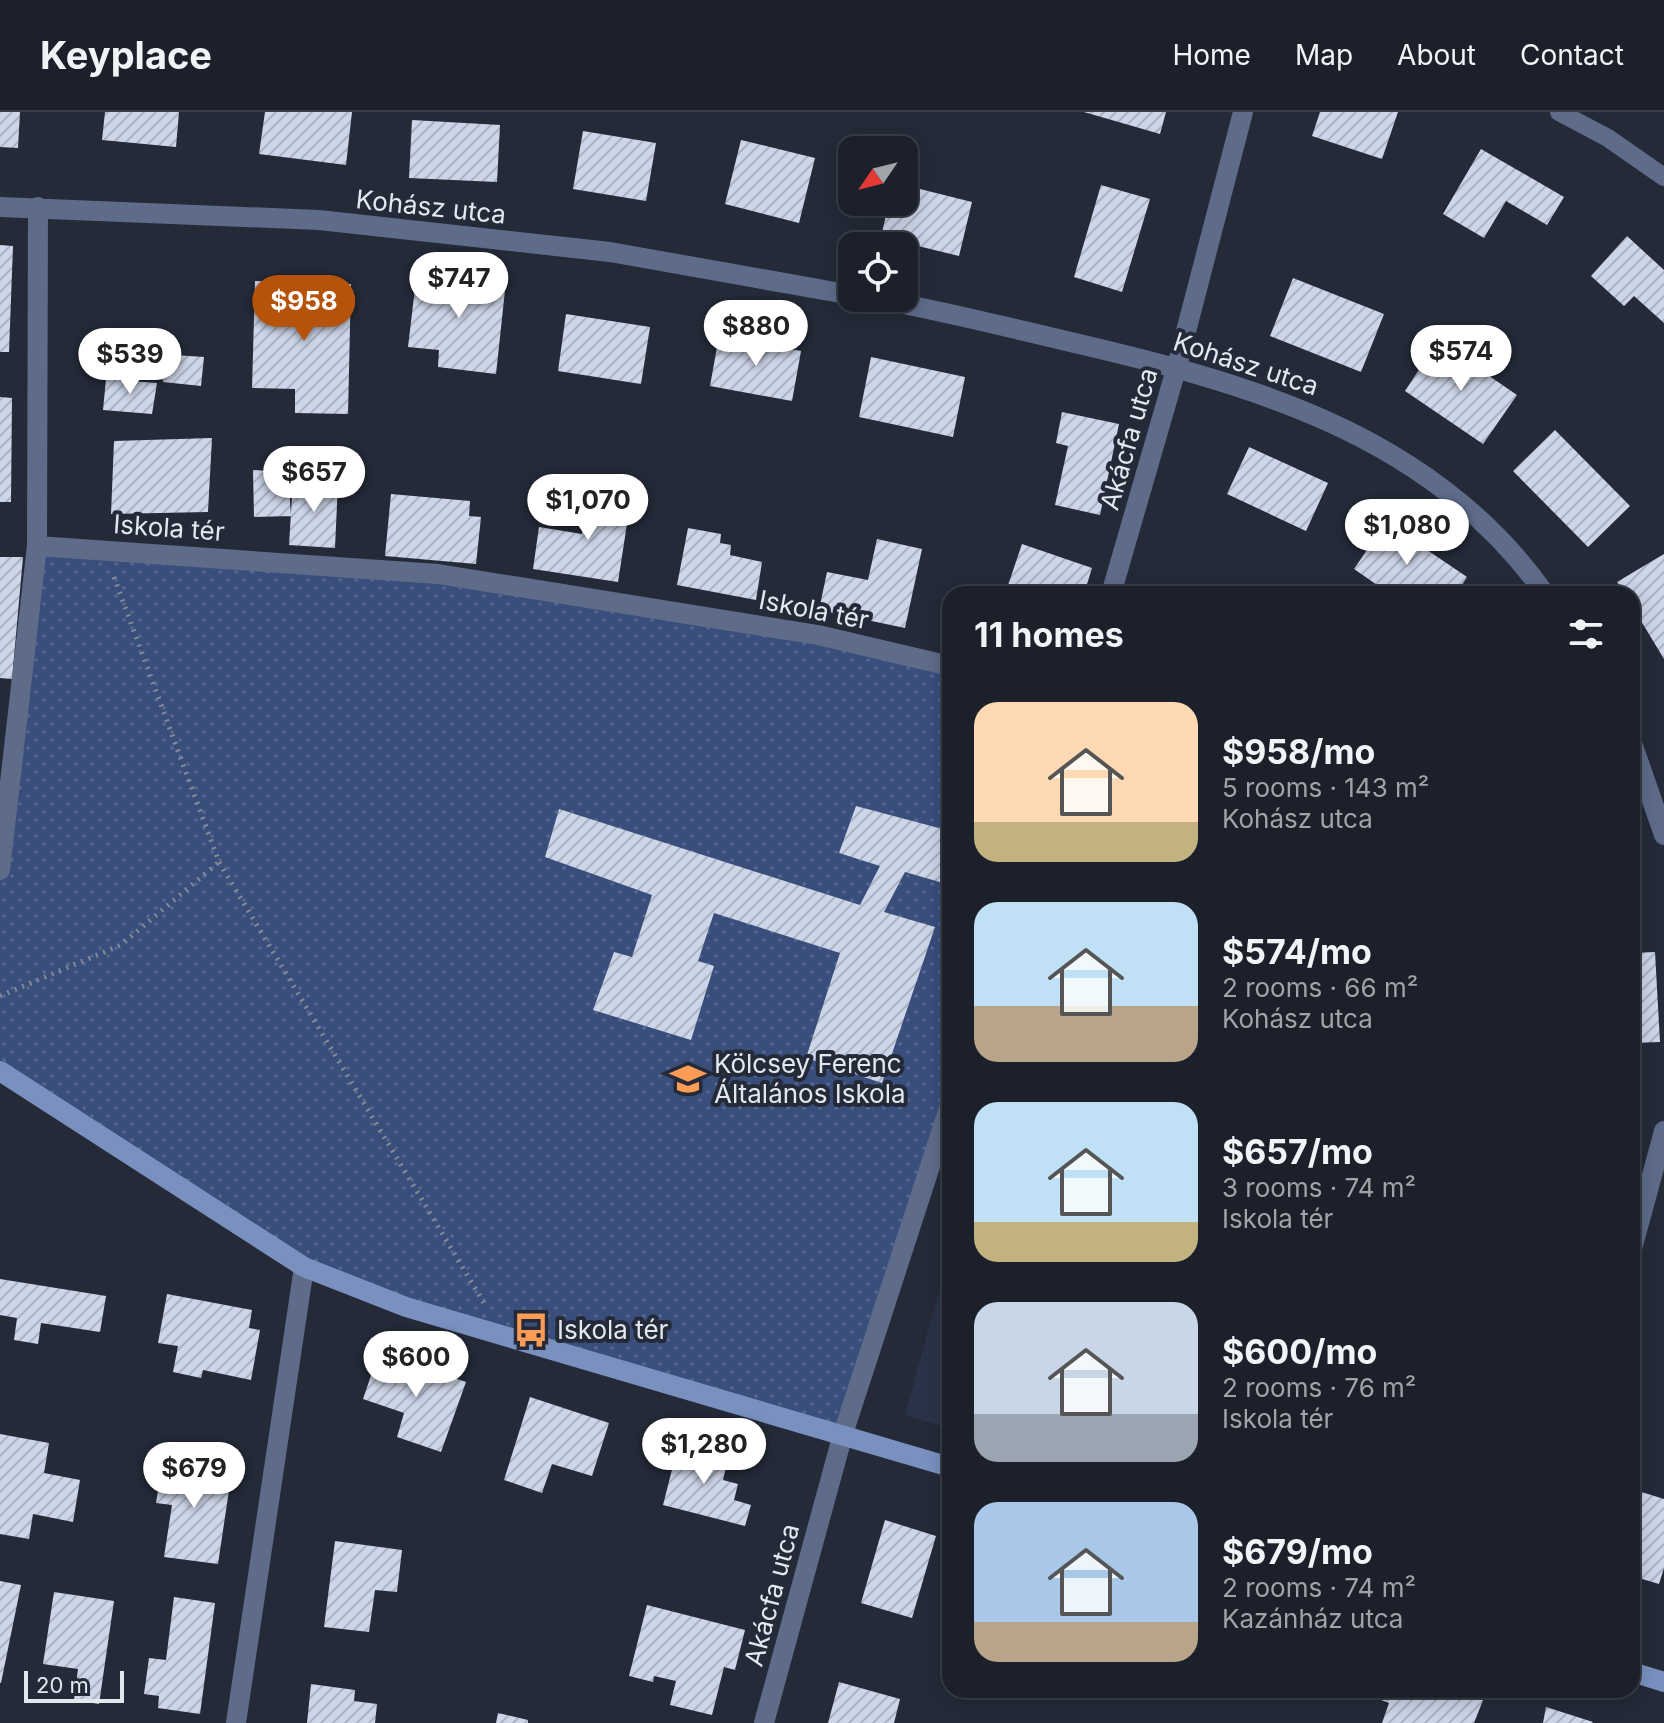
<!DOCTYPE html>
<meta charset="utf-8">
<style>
:root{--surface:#1b202a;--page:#242832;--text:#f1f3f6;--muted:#a0a3a8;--line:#393e47;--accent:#b45309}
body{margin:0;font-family:Inter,sans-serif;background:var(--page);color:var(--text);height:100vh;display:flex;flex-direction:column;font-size:30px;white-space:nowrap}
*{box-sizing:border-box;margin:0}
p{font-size:26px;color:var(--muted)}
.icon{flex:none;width:44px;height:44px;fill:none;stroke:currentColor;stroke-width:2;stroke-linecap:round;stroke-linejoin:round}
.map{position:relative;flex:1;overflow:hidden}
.sheet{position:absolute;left:942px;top:474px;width:698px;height:1112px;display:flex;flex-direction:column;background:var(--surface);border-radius:24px;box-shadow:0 4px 20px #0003,0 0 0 2px var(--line)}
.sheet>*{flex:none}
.needle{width:52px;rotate:235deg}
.fabs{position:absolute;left:838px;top:24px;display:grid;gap:16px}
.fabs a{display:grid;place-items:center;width:80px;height:80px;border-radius:16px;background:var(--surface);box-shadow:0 4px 20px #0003,0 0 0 2px var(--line);font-size:40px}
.scale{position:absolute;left:24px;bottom:20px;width:100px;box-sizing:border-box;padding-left:8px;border:4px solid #e2e7f0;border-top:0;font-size:22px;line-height:28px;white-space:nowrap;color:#e2e7f0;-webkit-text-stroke:6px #242a38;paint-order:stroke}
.price{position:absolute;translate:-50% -68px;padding:0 18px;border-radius:28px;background:#fff;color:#222;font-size:26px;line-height:52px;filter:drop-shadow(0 2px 4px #0008)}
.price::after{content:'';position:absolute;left:50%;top:48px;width:24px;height:18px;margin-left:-12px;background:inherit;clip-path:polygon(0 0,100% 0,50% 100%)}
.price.selected{background:var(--accent);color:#fff}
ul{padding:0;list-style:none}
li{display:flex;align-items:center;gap:24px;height:200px;padding:0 32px}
li span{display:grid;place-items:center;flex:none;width:224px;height:160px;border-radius:24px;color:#555}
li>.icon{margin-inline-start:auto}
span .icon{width:96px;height:96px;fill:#fffc;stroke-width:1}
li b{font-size:34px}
h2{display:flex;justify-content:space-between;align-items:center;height:96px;padding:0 32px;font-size:34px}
header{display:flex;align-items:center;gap:48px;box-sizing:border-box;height:112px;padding:0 40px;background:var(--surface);border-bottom:2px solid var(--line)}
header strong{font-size:38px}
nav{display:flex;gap:44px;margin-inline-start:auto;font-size:28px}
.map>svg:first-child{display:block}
.built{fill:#2a3347}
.park{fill:url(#park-dots)}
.building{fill:url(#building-hatch)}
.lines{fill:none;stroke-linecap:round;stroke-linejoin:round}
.path{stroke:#848995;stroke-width:5;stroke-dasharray:2 6;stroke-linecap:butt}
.lane{stroke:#5e6c8a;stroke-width:18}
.street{stroke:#5e6c8a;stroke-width:20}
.secondary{stroke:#7a91c0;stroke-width:20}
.labels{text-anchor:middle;stroke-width:8;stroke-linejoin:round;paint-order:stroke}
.street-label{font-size:26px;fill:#e2e7f0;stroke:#242a38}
.poi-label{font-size:26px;fill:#e2e7f0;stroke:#242a38;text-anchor:start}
</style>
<header>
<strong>Keyplace</strong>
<nav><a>Home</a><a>Map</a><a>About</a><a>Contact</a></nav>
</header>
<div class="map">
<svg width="1664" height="1611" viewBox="0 0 1664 1611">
<defs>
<pattern id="park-dots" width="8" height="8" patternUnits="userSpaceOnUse" patternTransform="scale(2)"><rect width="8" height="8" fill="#3a4e7c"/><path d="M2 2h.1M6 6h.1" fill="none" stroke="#56688f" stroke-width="1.8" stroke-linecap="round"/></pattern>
<pattern id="building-hatch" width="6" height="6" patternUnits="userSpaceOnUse" patternTransform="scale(2)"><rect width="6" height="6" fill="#cdd6e9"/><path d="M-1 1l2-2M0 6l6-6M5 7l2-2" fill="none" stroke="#abb2c1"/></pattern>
</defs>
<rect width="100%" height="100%" fill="#242a38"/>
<path class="built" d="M 950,1139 L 950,1317 L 905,1303 Z"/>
<path class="park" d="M 37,434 L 438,462 L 950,554 L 950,993 L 843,1322 L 304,1155 L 0,959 L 0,758 Z"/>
<path class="building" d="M 0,0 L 20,0 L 18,36 L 0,35 Z
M 105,0 L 179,0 L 176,35 L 102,28 Z
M 265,0 L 352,0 L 346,53 L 259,42 Z
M 1084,0 L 1166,0 L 1160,22 Z
M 1320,0 L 1398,0 L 1382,47 L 1312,24 Z
M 412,8 L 500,13 L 497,70 L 409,66 Z
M 583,19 L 656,31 L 646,89 L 573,77 Z
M 741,28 L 815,46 L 799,111 L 725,92 Z
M 1481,37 L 1564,85 L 1547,113 L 1506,89 L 1484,126 L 1443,102 Z
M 904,73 L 972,90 L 959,144 L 881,125 L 889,90 L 904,90 Z
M 1101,73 L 1150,87 L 1122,180 L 1074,165 Z
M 1627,124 L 1664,158 L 1664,211 L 1634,184 L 1624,194 L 1591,164 Z
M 0,133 L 13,134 L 9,240 L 0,240 Z
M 417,159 L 506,169 L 496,262 L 438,255 L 439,238 L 408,235 Z
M 1293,166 L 1384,202 L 1361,260 L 1270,224 Z
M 255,169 L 351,172 L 348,302 L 295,301 L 295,277 L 252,276 Z
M 566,202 L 650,215 L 641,272 L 558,259 Z
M 719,224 L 801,239 L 792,289 L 710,274 Z
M 1438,229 L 1517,283 L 1483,332 L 1405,279 Z
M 159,242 L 204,245 L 201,274 L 163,270 Z
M 871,245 L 965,265 L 953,325 L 859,305 Z
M 106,267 L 157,271 L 152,302 L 103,298 Z
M 0,285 L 12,286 L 11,390 L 0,390 Z
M 1062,300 L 1119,312 L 1100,403 L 1055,393 L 1068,334 L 1056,331 Z
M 1555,318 L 1630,394 L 1588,435 L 1513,359 Z
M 212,326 L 208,400 L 111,402 L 114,329 Z
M 1249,335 L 1328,371 L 1306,419 L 1227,382 Z
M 253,358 L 288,360 L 291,404 L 254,405 Z
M 293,369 L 338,371 L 335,436 L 289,433 Z
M 589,379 L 631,386 L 618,470 L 533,457 L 539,415 L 582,422 Z
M 391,382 L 470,389 L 469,404 L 481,405 L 476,452 L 385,444 Z
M 1386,410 L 1467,465 L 1456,482 L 1390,482 L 1354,457 Z
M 688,416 L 721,422 L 720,431 L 731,433 L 730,443 L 762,450 L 756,488 L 677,473 Z
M 877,427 L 922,437 L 905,516 L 819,498 L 827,460 L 868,468 Z
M 1022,432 L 1092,456 L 1084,482 L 1005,482 Z
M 1664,442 L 1664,547 L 1632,494 L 1632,482 L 1625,482 L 1617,470 Z
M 0,445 L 23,445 L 12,567 L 0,566 Z
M 856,694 L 950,719 L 950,773 L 905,760 L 884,800 L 935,815 L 882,971 L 806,946 L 840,841 L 714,801 L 698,849 L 714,854 L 691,928 L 593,898 L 614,840 L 632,845 L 652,783 L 545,745 L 559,697 L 860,793 L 880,754 L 839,741 Z
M 1655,840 L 1660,930 L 1632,931 L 1632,841 Z
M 0,1167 L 106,1184 L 100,1220 L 41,1211 L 38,1232 L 14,1228 L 17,1206 L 0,1203 Z
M 167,1182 L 252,1198 L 249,1216 L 260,1218 L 251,1268 L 203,1258 L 201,1266 L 173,1260 L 178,1234 L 158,1231 Z
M 379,1240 L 466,1270 L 441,1340 L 397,1325 L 404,1301 L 363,1287 Z
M 530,1285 L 609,1311 L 592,1364 L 552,1352 L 542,1381 L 504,1368 Z
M 0,1322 L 49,1331 L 44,1361 L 80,1368 L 73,1410 L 33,1402 L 29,1427 L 0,1422 Z
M 679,1330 L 729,1343 L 723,1368 L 738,1372 L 734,1388 L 751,1393 L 745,1414 L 663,1393 Z
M 163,1348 L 232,1358 L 218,1452 L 164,1445 L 172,1393 L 156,1391 Z
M 1632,1377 L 1664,1387 L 1664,1456 L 1659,1472 L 1632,1464 Z
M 885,1408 L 936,1424 L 912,1506 L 861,1491 Z
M 335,1429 L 402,1438 L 397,1480 L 375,1478 L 369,1520 L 324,1515 Z
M 0,1469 L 21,1473 L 1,1571 L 0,1571 Z
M 54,1480 L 114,1489 L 99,1592 L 74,1588 L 78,1557 L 43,1552 Z
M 174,1485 L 215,1491 L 200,1602 L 158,1596 L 159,1584 L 144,1582 L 149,1546 L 166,1548 Z
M 647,1493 L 745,1518 L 735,1558 L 724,1555 L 712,1603 L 670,1593 L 676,1569 L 654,1564 L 653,1570 L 629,1564 Z
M 839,1570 L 900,1587 L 894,1611 L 828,1611 Z
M 311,1572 L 355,1578 L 354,1589 L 377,1592 L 375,1611 L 307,1611 Z
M 1355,1578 L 1487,1578 L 1474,1611 L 1382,1611 L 1389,1591 Z
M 1546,1595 L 1593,1610 L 1592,1611 L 1543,1611 Z
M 498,1601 L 528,1608 L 528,1611 L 496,1611 Z"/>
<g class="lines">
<path class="path" d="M 114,465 L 219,750 L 484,1191
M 0,884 L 121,833 L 219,750"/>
<path class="lane" d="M 1559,0 L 1608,26 L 1664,65"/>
<path class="street" d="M 0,95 L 319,108 L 610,140 L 852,183
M 871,186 C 935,197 998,213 1062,228 C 1244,270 1431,320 1545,482
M 37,434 L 438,462 L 818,523 L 950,554
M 1111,482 L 1177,254 L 1243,0
M 1632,631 L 1664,723
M 0,758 L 37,434 L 38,95
M 1632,1137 L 1664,1019
M 236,1611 L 304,1155
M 764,1611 L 843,1322 L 950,993"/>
<path class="secondary" d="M 0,959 L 304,1155 L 406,1195 L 950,1355
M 1632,1560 L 1664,1570"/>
</g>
<defs>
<g id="school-bare" transform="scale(2.76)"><path d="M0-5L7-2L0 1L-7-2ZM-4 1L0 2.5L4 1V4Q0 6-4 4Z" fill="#fd9c55" stroke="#242a38" stroke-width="2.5" paint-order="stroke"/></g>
<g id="bus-bare" transform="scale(2.76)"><path d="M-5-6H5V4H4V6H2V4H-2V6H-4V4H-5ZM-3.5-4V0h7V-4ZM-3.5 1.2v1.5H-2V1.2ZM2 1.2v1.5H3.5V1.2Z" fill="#fd9c55" stroke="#242a38" stroke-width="2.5" paint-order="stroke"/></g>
</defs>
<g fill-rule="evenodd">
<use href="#school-bare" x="688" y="967"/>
<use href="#bus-bare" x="531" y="1218"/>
</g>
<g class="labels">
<g class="street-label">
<text transform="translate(431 95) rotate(6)" y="9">Kohász utca</text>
<text transform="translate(1246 252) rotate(18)" y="9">Kohász utca</text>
<text transform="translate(1129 327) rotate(-74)" y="9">Akácfa utca</text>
<text transform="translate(169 416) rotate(4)" y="9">Iskola tér</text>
<text transform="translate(814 498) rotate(11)" y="9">Iskola tér</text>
<text transform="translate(772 1483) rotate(-75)" y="9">Akácfa utca</text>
</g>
<g class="poi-label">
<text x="714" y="961">Kölcsey Ferenc<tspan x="714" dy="30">Általános Iskola</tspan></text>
<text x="557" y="1227">Iskola tér</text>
</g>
</g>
</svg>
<div class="fabs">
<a><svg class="needle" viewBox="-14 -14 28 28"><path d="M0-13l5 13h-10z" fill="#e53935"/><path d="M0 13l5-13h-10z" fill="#a0a3a8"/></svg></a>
<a><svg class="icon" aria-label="locate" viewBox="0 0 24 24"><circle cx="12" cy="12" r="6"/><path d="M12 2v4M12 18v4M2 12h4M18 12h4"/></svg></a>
</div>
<div class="scale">20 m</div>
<b class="price" style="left:459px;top:208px">$747</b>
<b class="price selected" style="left:304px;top:231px">$958</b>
<b class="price" style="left:756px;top:256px">$880</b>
<b class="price" style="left:1461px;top:281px">$574</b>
<b class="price" style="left:130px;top:284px">$539</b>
<b class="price" style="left:314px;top:402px">$657</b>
<b class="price" style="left:588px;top:430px">$1,070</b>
<b class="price" style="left:1407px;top:455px">$1,080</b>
<b class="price" style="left:416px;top:1287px">$600</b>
<b class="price" style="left:704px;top:1374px">$1,280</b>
<b class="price" style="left:194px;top:1398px">$679</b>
<section class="sheet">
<h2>11 homes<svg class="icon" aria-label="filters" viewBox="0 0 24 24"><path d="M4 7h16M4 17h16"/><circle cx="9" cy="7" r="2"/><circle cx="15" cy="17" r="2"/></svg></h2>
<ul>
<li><span style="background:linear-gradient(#ffd9b3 75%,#c2b280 0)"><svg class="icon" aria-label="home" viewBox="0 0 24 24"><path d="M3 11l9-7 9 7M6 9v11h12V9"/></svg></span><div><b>$958/mo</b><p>5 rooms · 143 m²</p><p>Kohász utca</p></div></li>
<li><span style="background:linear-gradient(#bfe0f5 65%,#b9a48a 0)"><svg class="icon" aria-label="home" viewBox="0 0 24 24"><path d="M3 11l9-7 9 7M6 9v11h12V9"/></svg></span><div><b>$574/mo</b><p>2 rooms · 66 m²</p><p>Kohász utca</p></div></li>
<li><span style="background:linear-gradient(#bfe0f5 75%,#c2b280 0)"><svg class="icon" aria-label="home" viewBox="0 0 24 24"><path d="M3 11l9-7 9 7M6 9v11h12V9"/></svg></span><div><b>$657/mo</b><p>3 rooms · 74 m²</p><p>Iskola tér</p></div></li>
<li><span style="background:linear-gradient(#c9d6e8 70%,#9aa5b1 0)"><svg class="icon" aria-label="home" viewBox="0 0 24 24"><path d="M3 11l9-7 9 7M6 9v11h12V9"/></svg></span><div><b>$600/mo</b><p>2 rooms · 76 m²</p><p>Iskola tér</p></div></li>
<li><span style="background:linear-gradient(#a9c7e8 75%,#b9a48a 0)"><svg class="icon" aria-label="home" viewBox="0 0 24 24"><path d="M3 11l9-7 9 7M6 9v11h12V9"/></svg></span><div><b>$679/mo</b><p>2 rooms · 74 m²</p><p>Kazánház utca</p></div></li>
</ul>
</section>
</div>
